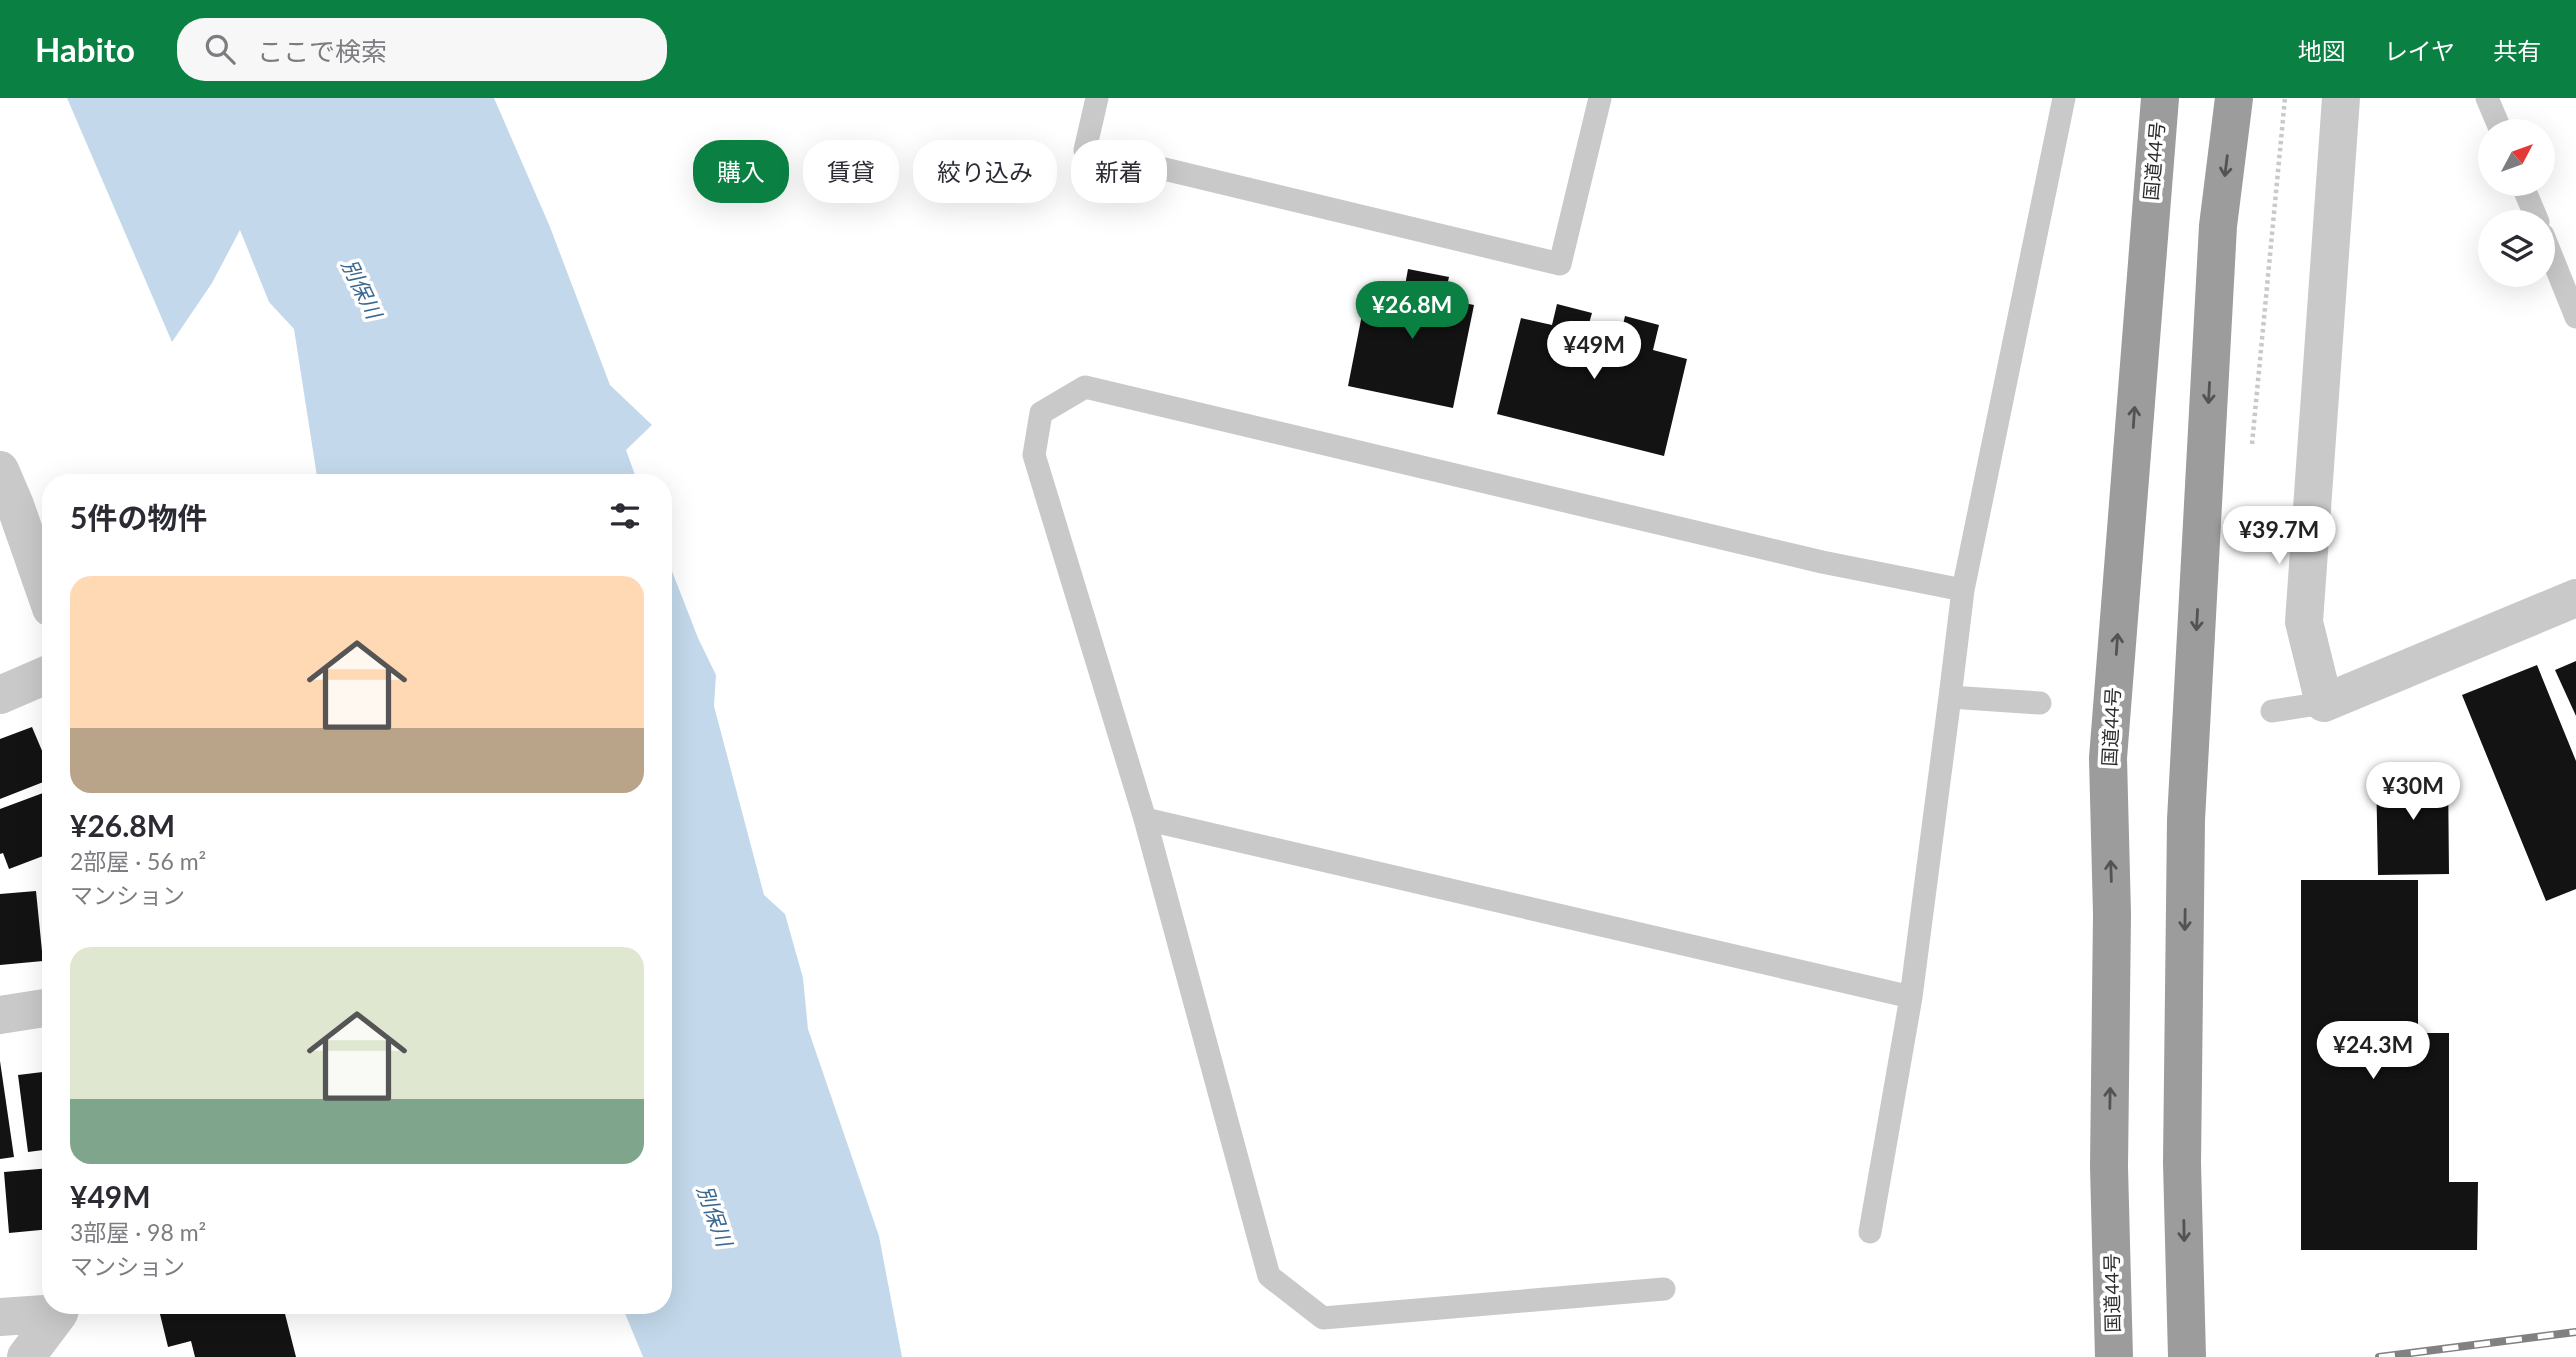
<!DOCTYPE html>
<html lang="ja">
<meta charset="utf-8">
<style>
:root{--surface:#fff;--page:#f7f7f7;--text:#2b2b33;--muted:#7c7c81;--accent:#0b8043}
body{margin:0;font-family:Lato,"Noto Sans JP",sans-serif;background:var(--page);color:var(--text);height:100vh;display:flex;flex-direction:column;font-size:26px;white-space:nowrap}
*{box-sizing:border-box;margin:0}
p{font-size:23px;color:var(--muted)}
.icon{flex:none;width:38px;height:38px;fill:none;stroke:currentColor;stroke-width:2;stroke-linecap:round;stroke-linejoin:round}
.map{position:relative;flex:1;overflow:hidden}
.sheet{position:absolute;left:42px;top:376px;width:630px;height:840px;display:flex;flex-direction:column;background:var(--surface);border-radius:28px;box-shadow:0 7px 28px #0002}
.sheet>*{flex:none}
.hud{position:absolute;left:693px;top:42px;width:665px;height:63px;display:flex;gap:14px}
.needle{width:46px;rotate:49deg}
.controls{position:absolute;left:2478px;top:21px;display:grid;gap:14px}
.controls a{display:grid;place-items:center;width:77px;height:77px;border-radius:50%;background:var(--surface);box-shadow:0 7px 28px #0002;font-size:35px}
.price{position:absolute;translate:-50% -60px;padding:0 16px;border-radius:24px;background:#fff;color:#222;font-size:23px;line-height:46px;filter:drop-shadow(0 2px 4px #0008)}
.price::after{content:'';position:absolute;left:50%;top:42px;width:21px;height:16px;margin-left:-10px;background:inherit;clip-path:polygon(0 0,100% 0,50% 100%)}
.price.current{background:var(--accent);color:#fff}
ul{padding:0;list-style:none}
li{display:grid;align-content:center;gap:14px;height:371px;padding:0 28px}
li span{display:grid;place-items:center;height:217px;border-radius:21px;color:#555}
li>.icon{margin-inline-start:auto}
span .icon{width:126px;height:126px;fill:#fffc;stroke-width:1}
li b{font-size:30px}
h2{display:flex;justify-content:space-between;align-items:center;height:84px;padding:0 28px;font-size:30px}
.chip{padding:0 24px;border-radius:28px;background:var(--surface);box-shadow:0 7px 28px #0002;font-size:24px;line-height:63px}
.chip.current{background:var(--accent);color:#fff}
header{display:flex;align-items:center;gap:42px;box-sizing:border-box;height:98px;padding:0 35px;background:var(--accent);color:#fff}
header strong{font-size:33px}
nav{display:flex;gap:38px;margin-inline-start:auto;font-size:24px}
.search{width:490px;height:63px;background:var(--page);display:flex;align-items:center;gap:18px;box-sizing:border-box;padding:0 24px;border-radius:28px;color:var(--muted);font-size:26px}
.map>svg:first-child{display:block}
.water{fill:#c3d9eb}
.building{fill:#131313}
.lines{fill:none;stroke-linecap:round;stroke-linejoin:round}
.path{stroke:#c9c9c9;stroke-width:4.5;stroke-dasharray:3.5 3.5;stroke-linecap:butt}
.service{stroke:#c9c9c9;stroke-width:23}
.minor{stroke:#c9c9c9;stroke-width:38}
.trunk{stroke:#9c9c9c;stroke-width:38}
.rail-casing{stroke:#818181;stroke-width:8}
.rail{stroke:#fff;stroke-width:5;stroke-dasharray:16;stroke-linecap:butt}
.oneway{stroke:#535353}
.labels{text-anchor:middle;stroke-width:7;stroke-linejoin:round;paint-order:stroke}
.street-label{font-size:19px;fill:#2c2c2c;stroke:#fff}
.water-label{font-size:21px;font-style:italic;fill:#39678e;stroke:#fff}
</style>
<header>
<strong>Habito</strong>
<div class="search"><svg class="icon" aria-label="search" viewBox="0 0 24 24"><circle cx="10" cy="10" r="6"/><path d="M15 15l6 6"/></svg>ここで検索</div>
<nav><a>地図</a><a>レイヤ</a><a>共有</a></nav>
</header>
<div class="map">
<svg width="2576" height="1259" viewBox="0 0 2576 1259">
<rect width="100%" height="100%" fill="#fff"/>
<path class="water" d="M 67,0 L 494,0 L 550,129 L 610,287 L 652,327 L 626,352 L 638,385 L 318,385 L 294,231 L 269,204 L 240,132 L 212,185 L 172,244 Z
M 663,450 L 698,540 L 716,577 L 714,608 L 764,797 L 785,816 L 803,880 L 808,931 L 879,1138 L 902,1259 L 643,1259 L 622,1208 L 663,1208 Z"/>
<path class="building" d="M 1408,171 L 1449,179 L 1444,201 L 1474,207 L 1453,310 L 1348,288 L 1368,186 L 1404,193 Z
M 1557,206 L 1592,215 L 1586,236 L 1619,244 L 1625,218 L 1659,227 L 1653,252 L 1687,261 L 1664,358 L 1497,316 L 1521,220 L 1552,227 Z
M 2576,563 L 2576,618 L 2555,572 Z
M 2537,567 L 2576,663 L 2576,791 L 2546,803 L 2462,597 Z
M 32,629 L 51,674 L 51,681 L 0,701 L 0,641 Z
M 2376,672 L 2448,672 L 2449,776 L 2378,777 Z
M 51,692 L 51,755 L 9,771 L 3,755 L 0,756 L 0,711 Z
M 2301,782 L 2418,782 L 2418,935 L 2449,935 L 2449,1084 L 2478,1084 L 2477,1152 L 2301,1152 Z
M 36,793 L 43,863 L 0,867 L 0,796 Z
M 0,963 L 14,1059 L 0,1061 Z
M 51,973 L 51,1051 L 28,1054 L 18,977 Z
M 51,1070 L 51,1131 L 9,1135 L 4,1074 Z
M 158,1208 L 283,1208 L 296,1259 L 195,1259 L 191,1243 L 168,1249 Z"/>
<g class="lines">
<path class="path" d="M 2252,346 L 2285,0"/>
<path class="service" d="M 1097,0 L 1085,52 L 1560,166 L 1600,0
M 2487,0 L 2501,33
M 2522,86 L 2538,124
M 2543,137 L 2576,219
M 2040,605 L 1950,599 L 1963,492 L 2064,0
M 2272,613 L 2324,605
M 1145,721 L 1911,899
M 1870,1134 L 1911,899 L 1950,599
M 1664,1191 L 1323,1220 L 1269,1178 L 1145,721 L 1034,357 L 1041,315 L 1085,289 L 1822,464 L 1963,492"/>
<path class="minor" d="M 2341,0 L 2304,524 L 2324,605 L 2576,500
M 0,372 L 15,407 L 51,510
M 0,597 L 51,575
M 0,917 L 51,909
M 0,1219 L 59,1215
M 26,1259 L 59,1215 L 61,1208"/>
<path class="trunk" d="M 2114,1259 L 2109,1069 L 2112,816 L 2108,660 L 2160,0
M 2187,1259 L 2182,1065 L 2186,722 L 2218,128 L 2234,0"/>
<g class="rail-casing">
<path id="rail" d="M 2379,1259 L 2576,1234"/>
</g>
<use href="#rail" class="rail"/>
</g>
<defs><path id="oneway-shaft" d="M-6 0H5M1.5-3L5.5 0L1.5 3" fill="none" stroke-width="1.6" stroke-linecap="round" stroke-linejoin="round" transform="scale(1.75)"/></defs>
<g class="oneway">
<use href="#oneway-shaft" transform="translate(2226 68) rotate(97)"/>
<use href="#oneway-shaft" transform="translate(2209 295) rotate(93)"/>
<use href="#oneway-shaft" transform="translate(2134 319) rotate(-86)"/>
<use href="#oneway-shaft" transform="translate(2197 522) rotate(93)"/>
<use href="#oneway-shaft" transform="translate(2117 546) rotate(-86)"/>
<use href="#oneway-shaft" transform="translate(2111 773) rotate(-92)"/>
<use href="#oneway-shaft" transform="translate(2185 822) rotate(91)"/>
<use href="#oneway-shaft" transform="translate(2110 1000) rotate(-89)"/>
<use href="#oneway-shaft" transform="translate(2184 1133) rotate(89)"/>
</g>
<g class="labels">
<g class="street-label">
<text transform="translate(2154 63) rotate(-85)" y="7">国道44号</text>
<text transform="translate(2111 629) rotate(-87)" y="7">国道44号</text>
<text transform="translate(2112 1195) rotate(-91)" y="7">国道44号</text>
</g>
<g class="water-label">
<text transform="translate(361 191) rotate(64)" y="7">別保川</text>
<text transform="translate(714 1118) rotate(70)" y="7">別保川</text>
</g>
</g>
</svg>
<div class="controls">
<a><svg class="needle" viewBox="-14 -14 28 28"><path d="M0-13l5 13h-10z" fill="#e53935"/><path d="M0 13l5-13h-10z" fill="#7c7c81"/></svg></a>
<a><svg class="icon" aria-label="layers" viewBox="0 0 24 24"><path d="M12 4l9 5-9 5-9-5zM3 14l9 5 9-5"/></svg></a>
</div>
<b class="price current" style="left:1412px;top:243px">¥26.8M</b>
<b class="price" style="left:1594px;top:283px">¥49M</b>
<b class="price" style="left:2279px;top:468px">¥39.7M</b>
<b class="price" style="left:2413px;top:724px">¥30M</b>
<b class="price" style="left:2373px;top:983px">¥24.3M</b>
<div class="hud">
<a class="chip current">購入</a>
<a class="chip">賃貸</a>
<a class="chip">絞り込み</a>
<a class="chip">新着</a>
</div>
<section class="sheet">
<h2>5件の物件<svg class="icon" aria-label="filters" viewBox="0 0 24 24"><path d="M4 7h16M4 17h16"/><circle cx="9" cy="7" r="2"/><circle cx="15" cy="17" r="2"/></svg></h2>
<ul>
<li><span style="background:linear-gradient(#ffd9b3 70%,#b9a48a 0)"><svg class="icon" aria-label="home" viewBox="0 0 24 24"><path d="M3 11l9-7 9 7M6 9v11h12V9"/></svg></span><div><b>¥26.8M</b><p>2部屋 · 56 m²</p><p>マンション</p></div></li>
<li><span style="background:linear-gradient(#dfe7d0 70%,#7fa58c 0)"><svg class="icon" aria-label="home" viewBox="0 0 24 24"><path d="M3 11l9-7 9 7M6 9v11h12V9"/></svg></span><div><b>¥49M</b><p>3部屋 · 98 m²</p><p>マンション</p></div></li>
</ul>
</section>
</div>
